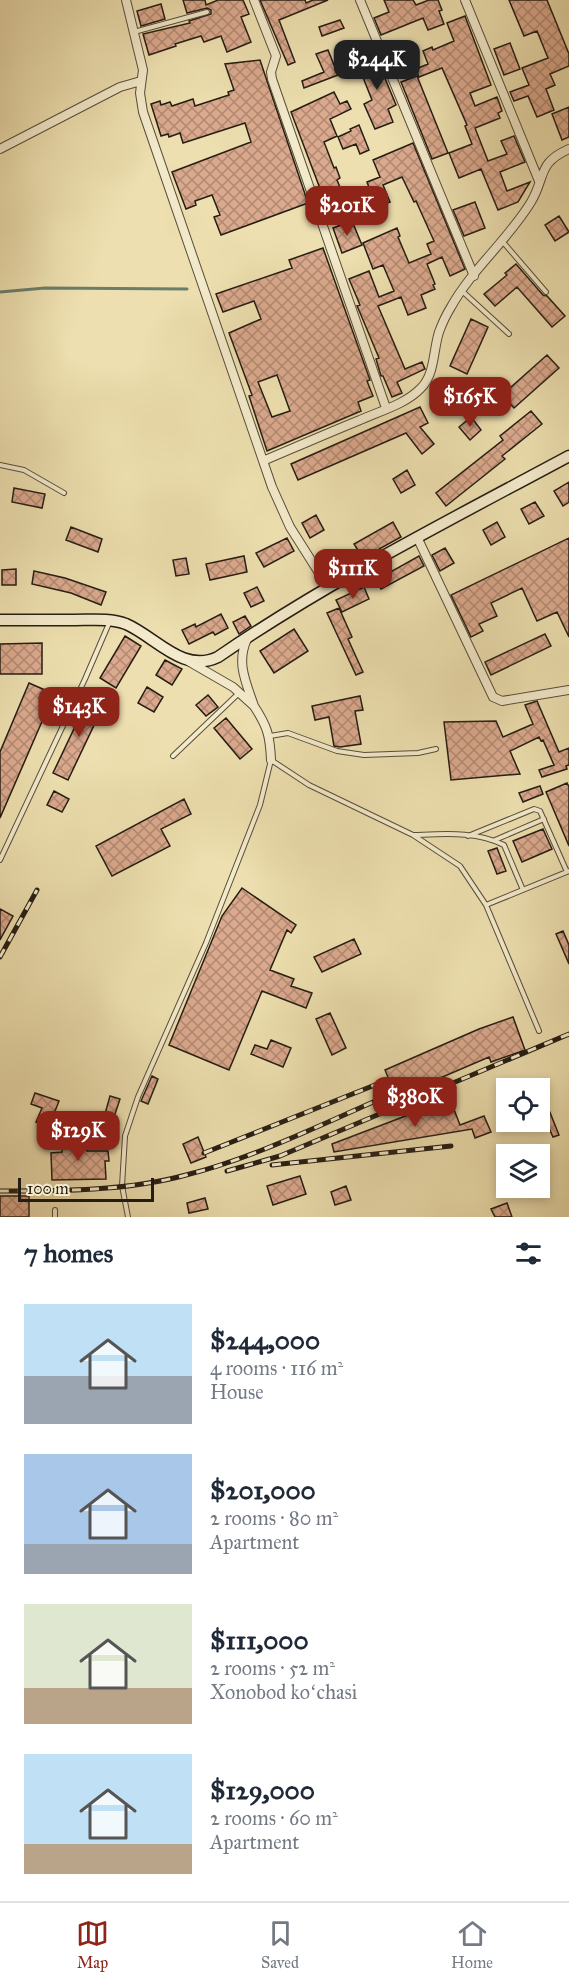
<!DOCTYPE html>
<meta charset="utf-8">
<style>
:root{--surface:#fff;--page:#f6f6f7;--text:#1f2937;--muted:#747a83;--line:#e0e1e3;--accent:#8f2418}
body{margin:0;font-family:"IM FELL Great Primer",serif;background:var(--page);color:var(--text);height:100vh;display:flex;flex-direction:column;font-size:22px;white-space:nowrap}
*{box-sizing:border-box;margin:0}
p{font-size:20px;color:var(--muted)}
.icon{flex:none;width:33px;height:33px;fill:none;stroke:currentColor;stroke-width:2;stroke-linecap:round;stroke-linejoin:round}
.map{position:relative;height:1217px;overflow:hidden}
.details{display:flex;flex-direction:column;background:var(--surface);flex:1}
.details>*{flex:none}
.controls{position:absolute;left:496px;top:1078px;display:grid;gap:12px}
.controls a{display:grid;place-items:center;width:54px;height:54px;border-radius:0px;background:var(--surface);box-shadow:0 3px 9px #0003;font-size:30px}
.scale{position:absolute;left:18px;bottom:15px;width:136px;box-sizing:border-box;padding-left:6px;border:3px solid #251d13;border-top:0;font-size:16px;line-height:21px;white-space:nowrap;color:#251d13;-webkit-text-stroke:4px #f3eacb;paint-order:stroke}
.price{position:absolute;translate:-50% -51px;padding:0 14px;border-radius:12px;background:var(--accent);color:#fff;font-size:20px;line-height:39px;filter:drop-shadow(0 2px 3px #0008)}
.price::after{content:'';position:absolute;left:50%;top:36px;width:18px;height:14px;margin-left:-9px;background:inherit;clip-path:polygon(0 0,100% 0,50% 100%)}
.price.active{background:#222;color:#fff}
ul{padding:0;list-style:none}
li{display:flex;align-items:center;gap:18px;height:150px;padding:0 24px}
li span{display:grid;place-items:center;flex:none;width:168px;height:120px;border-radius:0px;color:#555}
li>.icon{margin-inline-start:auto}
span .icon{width:72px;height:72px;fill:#fffc;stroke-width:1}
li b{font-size:26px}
h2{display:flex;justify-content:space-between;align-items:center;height:72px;padding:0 24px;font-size:26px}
.tab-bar{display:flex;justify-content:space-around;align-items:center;height:84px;border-top:2px solid var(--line);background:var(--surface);font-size:16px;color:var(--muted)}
.tab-bar a{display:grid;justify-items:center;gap:3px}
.tab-bar .active{color:var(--accent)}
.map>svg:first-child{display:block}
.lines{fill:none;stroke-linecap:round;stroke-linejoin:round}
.stream{stroke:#6b7d6b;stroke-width:3}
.building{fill:url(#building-cross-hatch);stroke:#251d13;stroke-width:1.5;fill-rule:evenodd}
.lane-casing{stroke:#574e3a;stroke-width:6}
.street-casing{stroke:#574e3a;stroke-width:10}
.secondary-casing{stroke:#251d13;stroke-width:13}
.lane{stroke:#f3eacb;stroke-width:4}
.street{stroke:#f3eacb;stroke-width:8}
.secondary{stroke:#f3eacb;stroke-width:10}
.rail-casing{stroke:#251d13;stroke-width:5}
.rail{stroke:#f3eacb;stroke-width:3;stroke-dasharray:9;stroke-linecap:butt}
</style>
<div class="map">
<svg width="569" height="1217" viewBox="0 0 569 1217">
<defs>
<pattern id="building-cross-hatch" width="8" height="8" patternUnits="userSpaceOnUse" patternTransform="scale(1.5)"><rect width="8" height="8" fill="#dba98d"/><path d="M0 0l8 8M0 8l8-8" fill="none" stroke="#b18972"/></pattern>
</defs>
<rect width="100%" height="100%" fill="#eddfaf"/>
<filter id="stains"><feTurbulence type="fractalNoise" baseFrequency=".00333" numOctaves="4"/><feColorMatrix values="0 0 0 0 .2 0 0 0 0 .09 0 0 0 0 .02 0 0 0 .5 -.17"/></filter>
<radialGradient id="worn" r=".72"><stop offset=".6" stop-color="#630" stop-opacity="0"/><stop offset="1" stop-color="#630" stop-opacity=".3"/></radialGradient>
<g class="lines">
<path class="stream" d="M 0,292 L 45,288 L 187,289"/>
</g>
<path class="building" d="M 183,0 L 205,0 L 206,5 L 218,0 L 243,0 L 249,14 L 241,17 L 251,42 L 227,52 L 221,36 L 204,42 L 201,36 L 175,44 L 176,46 L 149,55 L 143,34 L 190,23 L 189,21 L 211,14 L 211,10 L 207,8 L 187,13 Z
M 260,0 L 305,0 L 306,3 L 313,0 L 328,0 L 279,20 L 295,62 L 288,65 Z
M 384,0 L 413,0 L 416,5 L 429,0 L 438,0 L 442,10 L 439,11 L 444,24 L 428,30 L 423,18 L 381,35 L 374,18 L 389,12 Z
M 509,0 L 547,0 L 569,54 L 569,66 L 550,74 L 555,85 L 546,89 L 554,110 L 537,117 L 528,96 L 514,101 L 510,92 L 529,85 L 522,68 L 548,58 L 537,31 L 524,36 Z
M 161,4 L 165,19 L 141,26 L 137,11 Z
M 465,16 L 491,85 L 470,93 L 475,106 L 497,97 L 502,111 L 498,113 L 500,118 L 475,128 L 488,161 L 507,154 L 501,141 L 514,136 L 525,162 L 500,172 L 507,191 L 530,182 L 518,202 L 498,210 L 481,169 L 459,178 L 449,153 L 472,144 L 465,126 L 467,125 L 442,68 L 419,77 L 416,69 L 428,64 L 423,51 L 432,47 L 433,50 L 454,41 L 447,23 Z
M 340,20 L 344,28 L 322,36 L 319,27 Z
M 510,43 L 520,69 L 504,75 L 494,49 Z
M 372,47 L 396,105 L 388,109 L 393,122 L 375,129 L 364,104 L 372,100 L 362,75 L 369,72 L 361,51 Z
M 328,50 L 338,75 L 304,88 L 302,81 L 324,72 L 316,54 Z
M 260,60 L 308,203 L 221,235 L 214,217 L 220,215 L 212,195 L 195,201 L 196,205 L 186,209 L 172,172 L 251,142 L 245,123 L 183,143 L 180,133 L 169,137 L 168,134 L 161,136 L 151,104 L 160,101 L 161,105 L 170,102 L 172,106 L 193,99 L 195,106 L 229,95 L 228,92 L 234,90 L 225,64 Z
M 417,76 L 448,153 L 432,159 L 401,82 Z
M 334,92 L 340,104 L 347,101 L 351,109 L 330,119 L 337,136 L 324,142 L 334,168 L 336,167 L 340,178 L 337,180 L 342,192 L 324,199 L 291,112 Z
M 569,107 L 569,137 L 562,140 L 552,114 Z
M 359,125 L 369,150 L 360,154 L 356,144 L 343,149 L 338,137 L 351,131 L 350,129 Z
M 413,143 L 465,269 L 450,276 L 442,257 L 427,264 L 435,284 L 433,285 L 435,289 L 421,295 L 426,308 L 408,315 L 401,297 L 378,306 L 405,369 L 422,362 L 425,369 L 397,382 L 402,393 L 392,397 L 383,376 L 381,376 L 376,359 L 379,358 L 358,308 L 357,306 L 360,305 L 349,279 L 369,271 L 379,297 L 394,291 L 383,265 L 373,269 L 363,243 L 397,228 L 400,236 L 398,237 L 409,263 L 431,254 L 427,244 L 434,241 L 416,201 L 414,202 L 402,177 L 383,185 L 390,202 L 376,207 L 367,182 L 380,177 L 373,160 Z
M 475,202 L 485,228 L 464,236 L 453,210 Z
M 559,216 L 569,232 L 555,241 L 545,225 Z
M 352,221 L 362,245 L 342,253 L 333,228 Z
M 323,248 L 370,380 L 367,381 L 373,396 L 358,402 L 361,411 L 267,451 L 249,396 L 252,395 L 229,333 L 261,319 L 254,301 L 223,312 L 216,294 L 292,268 L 289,260 ZM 277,375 L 290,411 L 272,417 L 258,382 Z
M 516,264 L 543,295 L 547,296 L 565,316 L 552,327 L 517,287 L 495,306 L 484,294 L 507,275 L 505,273 Z
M 471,319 L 488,327 L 467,374 L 450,366 Z
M 547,355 L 559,368 L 514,408 L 502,395 Z
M 420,407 L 428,423 L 420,427 L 434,444 L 422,454 L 406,433 L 298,480 L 291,464 Z
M 531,411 L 542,424 L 502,456 L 505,459 L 446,506 L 436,493 L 503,440 L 500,436 Z
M 471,417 L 481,430 L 470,440 L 459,427 Z
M 407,470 L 415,485 L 401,493 L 393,479 Z
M 569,482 L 569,502 L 563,506 L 554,491 Z
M 14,488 L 45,494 L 42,508 L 12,502 Z
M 535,502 L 544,516 L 529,524 L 521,509 Z
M 316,515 L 324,530 L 310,538 L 302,523 Z
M 393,522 L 401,537 L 363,558 L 354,544 Z
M 497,522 L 505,537 L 491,545 L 483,530 Z
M 71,527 L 102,539 L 98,552 L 66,540 Z
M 287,538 L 294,551 L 264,567 L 256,553 Z
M 569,538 L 569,637 L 557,612 L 537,621 L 522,588 L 491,603 L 497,616 L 479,624 L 483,631 L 471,637 L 451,595 Z
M 445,548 L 454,563 L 440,571 L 432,555 Z
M 338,552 L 347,567 L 333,575 L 324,560 Z
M 244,556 L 247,572 L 210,580 L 206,564 Z
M 419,556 L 424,566 L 381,589 L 376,580 Z
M 186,558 L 189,574 L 176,576 L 173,560 Z
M 16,569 L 16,585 L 2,585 L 2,570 Z
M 34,571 L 65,578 L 106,592 L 101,605 L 71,593 L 32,584 Z
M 257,587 L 264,601 L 251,607 L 244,593 Z
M 364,587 L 369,599 L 342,612 L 336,600 Z
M 339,608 L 352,637 L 348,639 L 363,672 L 356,675 L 327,613 Z
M 221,614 L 228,628 L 215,635 L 213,632 L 189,644 L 182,630 L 195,624 L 196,627 Z
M 245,616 L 251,626 L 239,634 L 233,622 Z
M 294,629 L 308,651 L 274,673 L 260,651 Z
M 545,634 L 551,646 L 491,675 L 485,662 Z
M 125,636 L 141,646 L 116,688 L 100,678 Z
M 42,643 L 42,674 L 0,674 L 0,644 Z
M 165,660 L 182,669 L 172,685 L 156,675 Z
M 29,683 L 54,694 L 0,818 L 0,752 Z
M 147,687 L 163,697 L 154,712 L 138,703 Z
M 90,695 L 105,702 L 68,780 L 53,773 Z
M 208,695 L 218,707 L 206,716 L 196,705 Z
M 360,696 L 363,710 L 355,711 L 361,744 L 340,747 L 334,746 L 329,717 L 315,720 L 312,706 Z
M 537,701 L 559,752 L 569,748 L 569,765 L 566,766 L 567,769 L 542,777 L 539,770 L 554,765 L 543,740 L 541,741 L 539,737 L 510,751 L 520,774 L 451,780 L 444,722 L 496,721 L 503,737 L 533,724 L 525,705 Z
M 226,718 L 252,749 L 240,759 L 214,728 Z
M 567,783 L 569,787 L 569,846 L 546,792 Z
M 540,786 L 543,794 L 523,802 L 519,793 Z
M 54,791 L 69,799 L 62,812 L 47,805 Z
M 184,799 L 191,814 L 161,829 L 170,846 L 112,876 L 96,846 Z
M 543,829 L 552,849 L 522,862 L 513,841 Z
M 497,848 L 506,871 L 497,874 L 488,851 Z
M 242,888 L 296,925 L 291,933 L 287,930 L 270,970 L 294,979 L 291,986 L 312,993 L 306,1008 L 262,991 L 229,1070 L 169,1045 L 222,916 Z
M 0,909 L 13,916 L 0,940 Z
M 563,931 L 569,945 L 569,964 L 556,934 Z
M 354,939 L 361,954 L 322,972 L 314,957 Z
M 330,1013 L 346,1048 L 332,1055 L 316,1019 Z
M 513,1017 L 525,1050 L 491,1062 L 489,1057 L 396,1097 L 385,1070 L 479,1029 Z
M 271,1040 L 291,1048 L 283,1067 L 251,1054 L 255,1045 L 267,1049 Z
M 152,1076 L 158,1079 L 148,1104 L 141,1101 Z
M 35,1093 L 59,1101 L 52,1119 L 60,1122 L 56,1131 L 36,1122 L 42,1108 L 31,1104 Z
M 110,1096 L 120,1099 L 114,1117 L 105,1114 Z
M 450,1099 L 460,1125 L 484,1116 L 491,1132 L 475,1138 L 472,1129 L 334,1152 L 332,1144 Z
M 549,1110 L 559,1135 L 553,1137 L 542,1113 Z
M 198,1137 L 206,1157 L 191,1163 L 183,1144 Z
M 62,1138 L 87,1138 L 87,1151 L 108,1151 L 109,1161 L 105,1161 L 106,1179 L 52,1180 L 51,1153 L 62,1152 Z
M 300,1176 L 306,1194 L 273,1205 L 267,1186 Z
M 346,1186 L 351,1200 L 335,1205 L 331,1192 Z
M 0,1196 L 29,1196 L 29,1217 L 0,1217 Z
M 205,1198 L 208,1209 L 189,1213 L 187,1203 Z
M 507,1203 L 512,1217 L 495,1217 L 491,1209 Z"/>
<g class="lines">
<g class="lane-casing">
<path id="lane" d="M 134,32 L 207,12
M 503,242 L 546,292
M 462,291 L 509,334
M 0,465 L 24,470 L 64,493
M 270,736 L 288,733 L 337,751 L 364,755 L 418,753 L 436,749
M 173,756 L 239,693
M 414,835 C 444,834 477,831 504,845 L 523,890
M 468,836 L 534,809 L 540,811 L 567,872
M 495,840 L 544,819
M 0,860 L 85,679 L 110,621
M 486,905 L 569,871
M 55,1210 L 55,1217
M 128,1217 L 122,1186 L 125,1136 L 138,1097 L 206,943 L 260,805 L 271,760 L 309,785 L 413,835 L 460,866 L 486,905 L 539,1031"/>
</g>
<g class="street-casing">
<path id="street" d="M 126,0 L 143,70 L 140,93 L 143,112 L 272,487 L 290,527 L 328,587
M 254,0 L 276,56 L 271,72 L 272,79 L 386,408
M 360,0 L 474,276
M 465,0 L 539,181
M 0,149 L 120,87 L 141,81
M 263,461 C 296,447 328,433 360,420 C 380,411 406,404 421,388 C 435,374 433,351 439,332 C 442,324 446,315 451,307 C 472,269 508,240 531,202 C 546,177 537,163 569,149
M 417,537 L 493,697 L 502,701 L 569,690
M 188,661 L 233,687 L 254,706 C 246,682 236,663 247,639
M 254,706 C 267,726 270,735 271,760"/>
</g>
<g class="secondary-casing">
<path id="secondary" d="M 0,620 C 25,620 50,620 75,620 C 91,620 110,618 126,624 C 156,637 183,674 218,657 C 329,581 450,520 569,456"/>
</g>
<use href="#lane" class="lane"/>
<use href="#street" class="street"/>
<use href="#secondary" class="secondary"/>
<g class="rail-casing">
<path id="rail" d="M 0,957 L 37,890
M 204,1153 L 380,1083
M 272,1165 L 451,1146
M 227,1171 L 280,1156 L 569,1034
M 0,1191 C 60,1191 128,1191 186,1175 C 255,1158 328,1121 394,1093"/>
</g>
<use href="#rail" class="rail"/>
</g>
<rect width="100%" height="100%" filter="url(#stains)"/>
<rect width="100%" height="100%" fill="url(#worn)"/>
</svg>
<div class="controls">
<a><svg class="icon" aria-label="locate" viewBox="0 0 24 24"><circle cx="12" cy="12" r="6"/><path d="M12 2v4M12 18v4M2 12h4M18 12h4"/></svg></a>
<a><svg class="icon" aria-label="layers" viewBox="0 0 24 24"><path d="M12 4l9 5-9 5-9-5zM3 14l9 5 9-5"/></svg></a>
</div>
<div class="scale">100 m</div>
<b class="price active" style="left:377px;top:91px">$244K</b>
<b class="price" style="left:347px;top:237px">$201K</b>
<b class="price" style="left:470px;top:428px">$165K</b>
<b class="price" style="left:353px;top:600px">$111K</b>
<b class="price" style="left:79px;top:738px">$143K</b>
<b class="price" style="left:415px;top:1128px">$380K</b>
<b class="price" style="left:78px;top:1162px">$129K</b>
</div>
<section class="details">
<h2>7 homes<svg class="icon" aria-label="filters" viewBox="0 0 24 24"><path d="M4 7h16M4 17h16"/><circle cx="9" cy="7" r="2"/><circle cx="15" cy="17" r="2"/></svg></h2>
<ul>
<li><span style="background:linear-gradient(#bfe0f5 60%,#9aa5b1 0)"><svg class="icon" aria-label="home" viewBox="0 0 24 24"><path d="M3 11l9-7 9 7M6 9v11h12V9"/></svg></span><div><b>$244,000</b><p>4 rooms · 116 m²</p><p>House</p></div></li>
<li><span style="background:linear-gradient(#a9c7e8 75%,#9aa5b1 0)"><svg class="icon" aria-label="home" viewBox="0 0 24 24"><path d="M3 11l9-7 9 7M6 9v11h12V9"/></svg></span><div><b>$201,000</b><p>2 rooms · 80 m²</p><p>Apartment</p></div></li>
<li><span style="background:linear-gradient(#dfe7d0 70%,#b9a48a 0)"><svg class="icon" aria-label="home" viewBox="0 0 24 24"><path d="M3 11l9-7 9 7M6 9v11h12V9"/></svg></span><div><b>$111,000</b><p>2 rooms · 52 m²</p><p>Xonobod koʻchasi</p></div></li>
<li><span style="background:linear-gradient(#bfe0f5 75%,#b9a48a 0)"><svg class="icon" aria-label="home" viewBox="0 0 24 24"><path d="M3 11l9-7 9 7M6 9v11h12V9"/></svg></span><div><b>$129,000</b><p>2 rooms · 60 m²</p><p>Apartment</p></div></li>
</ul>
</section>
<nav class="tab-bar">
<a class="active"><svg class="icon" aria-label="map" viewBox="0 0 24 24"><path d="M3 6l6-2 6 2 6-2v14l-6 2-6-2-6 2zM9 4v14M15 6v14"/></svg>Map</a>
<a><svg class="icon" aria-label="saved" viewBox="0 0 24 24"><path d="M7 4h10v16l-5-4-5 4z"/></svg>Saved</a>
<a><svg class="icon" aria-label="home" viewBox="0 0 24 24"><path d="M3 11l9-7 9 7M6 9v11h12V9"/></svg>Home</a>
</nav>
